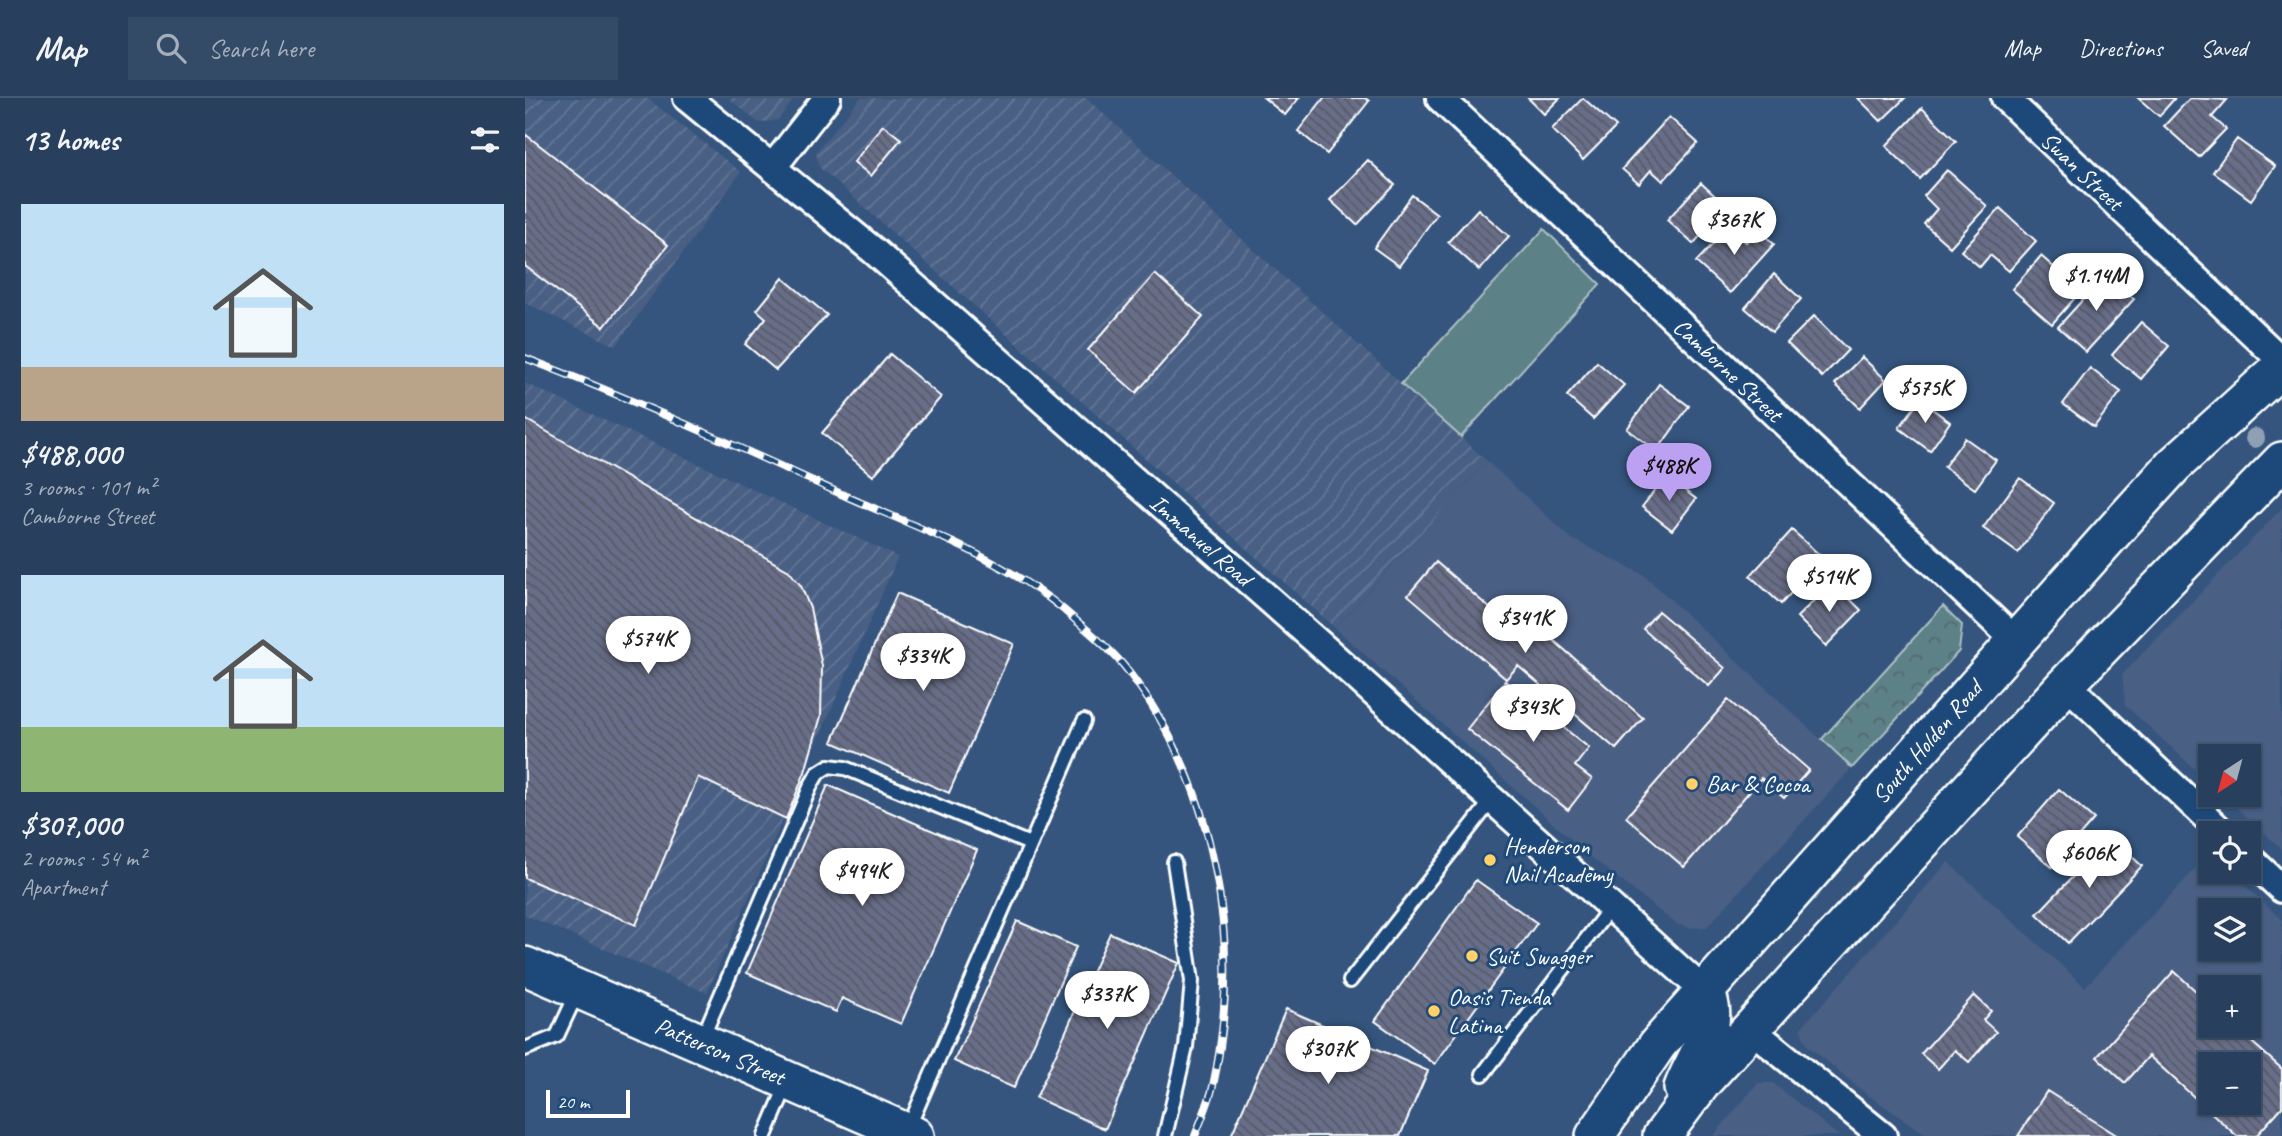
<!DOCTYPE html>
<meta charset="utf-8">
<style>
:root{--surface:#28405e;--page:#344b67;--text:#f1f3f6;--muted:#a5afbc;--line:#445973;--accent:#bca0f2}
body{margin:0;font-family:Caveat,sans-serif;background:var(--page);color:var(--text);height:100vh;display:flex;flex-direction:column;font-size:26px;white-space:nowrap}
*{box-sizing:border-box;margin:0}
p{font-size:23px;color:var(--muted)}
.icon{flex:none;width:38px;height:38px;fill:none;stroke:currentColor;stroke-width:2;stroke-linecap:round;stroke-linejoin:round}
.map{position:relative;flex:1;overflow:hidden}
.panel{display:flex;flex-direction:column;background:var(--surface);width:525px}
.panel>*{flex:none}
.needle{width:46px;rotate:216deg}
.buttons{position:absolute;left:1673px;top:646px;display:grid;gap:14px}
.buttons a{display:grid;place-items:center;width:63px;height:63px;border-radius:0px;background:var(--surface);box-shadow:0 2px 5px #0004,0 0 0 2px var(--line);font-size:35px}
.scale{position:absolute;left:21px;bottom:18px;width:84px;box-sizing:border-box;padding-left:7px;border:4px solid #fff;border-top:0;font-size:19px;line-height:24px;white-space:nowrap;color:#fff;-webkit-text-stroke:5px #1f4a7a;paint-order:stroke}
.price{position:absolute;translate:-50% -60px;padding:0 16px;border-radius:24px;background:#fff;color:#222;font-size:23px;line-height:46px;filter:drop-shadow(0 2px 4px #0008)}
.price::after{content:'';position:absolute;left:50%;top:42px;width:21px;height:16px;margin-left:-10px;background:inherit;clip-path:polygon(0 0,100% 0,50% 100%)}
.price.on{background:var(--accent);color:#111}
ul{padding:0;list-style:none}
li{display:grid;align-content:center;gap:14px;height:371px;padding:0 21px}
li span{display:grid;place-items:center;height:217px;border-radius:0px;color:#555}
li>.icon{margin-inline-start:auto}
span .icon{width:126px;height:126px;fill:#fffc;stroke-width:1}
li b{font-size:30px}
h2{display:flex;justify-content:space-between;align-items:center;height:84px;padding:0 21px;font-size:30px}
header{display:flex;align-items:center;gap:42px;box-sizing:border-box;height:98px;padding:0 35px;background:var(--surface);border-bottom:2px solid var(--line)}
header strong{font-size:33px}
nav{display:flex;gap:38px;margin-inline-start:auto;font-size:24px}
.search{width:490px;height:63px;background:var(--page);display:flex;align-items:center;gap:18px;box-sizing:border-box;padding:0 24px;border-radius:0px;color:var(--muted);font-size:26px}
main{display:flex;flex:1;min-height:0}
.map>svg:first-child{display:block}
.built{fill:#485f84;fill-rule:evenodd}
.industrial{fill:url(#industrial-furrows)}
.green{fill:#5b8187;stroke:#adc0c3;stroke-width:2}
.forest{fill:url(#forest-crowns);stroke:#adc0c3;stroke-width:2}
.building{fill:url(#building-back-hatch);stroke:#fff;stroke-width:2;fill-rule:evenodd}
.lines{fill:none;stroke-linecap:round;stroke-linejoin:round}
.service-casing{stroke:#fff;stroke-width:18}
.minor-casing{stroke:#fff;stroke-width:32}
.secondary-casing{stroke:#fff;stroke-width:42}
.service{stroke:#1f4a7a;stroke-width:12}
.minor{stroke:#1f4a7a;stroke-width:26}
.secondary{stroke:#1f4a7a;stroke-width:37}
.rail-casing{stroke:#fff;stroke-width:8}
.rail{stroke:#1f4a7a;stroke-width:5;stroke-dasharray:16;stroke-linecap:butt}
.tree{fill:#8ea1b4}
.poi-dot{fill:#ffd166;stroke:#1f4a7a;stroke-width:2.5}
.labels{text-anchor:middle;stroke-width:6;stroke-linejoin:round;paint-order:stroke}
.street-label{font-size:24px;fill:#fff;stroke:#1f4a7a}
.poi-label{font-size:24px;fill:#fff;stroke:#1f4a7a;text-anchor:start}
</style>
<header>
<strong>Map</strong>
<div class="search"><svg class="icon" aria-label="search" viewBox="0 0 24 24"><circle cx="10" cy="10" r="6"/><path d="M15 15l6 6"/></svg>Search here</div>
<nav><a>Map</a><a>Directions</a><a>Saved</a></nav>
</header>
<main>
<section class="panel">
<h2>13 homes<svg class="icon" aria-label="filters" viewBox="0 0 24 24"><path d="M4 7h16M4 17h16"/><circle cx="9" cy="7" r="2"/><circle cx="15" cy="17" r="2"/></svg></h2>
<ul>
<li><span style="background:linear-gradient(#bfe0f5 75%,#b9a48a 0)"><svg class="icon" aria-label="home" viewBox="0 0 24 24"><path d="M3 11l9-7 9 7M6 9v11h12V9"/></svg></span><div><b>$488,000</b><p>3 rooms · 101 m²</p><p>Camborne Street</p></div></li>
<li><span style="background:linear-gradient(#bfe0f5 70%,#8fb573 0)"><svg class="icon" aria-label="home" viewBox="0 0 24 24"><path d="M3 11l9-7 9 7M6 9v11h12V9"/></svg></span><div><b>$307,000</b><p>2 rooms · 54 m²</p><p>Apartment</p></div></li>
</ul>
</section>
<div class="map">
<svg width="1757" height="1038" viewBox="0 0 1757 1038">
<defs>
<pattern id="industrial-furrows" width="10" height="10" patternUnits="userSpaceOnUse" patternTransform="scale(1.75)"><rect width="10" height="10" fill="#485f84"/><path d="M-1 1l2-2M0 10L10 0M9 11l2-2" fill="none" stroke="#637796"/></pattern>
<pattern id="forest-crowns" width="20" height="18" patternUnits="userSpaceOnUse" patternTransform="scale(1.75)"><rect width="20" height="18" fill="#5b8187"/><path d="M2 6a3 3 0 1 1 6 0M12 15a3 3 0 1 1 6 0" fill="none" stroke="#54696c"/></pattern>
<pattern id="building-back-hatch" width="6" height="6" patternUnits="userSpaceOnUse" patternTransform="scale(1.75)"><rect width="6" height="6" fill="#676e89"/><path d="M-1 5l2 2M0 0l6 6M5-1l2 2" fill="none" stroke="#575a64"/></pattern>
</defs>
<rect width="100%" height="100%" fill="#35557e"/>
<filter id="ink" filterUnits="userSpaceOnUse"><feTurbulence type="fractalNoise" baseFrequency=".0143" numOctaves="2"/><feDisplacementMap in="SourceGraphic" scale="14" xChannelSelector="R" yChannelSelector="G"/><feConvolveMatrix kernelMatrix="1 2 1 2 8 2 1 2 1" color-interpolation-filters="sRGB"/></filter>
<g filter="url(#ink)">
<path class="built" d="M 962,363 L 1047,441 L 1119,477 L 1327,670 L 1182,829 L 1166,830 L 1151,826 L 1067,760 L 810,530 Z
M 1757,410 L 1757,751 L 1697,697 L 1724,696 L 1724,658 L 1685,658 L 1685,685 L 1600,607 L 1597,577 Z
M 1685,755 L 1685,774 L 1705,774 L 1757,822 L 1757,1038 L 1403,1038 L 1340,995 L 1283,948 L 1275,931 L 1423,764 L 1560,889 ZM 1685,812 L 1724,812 L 1724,850 L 1685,850 ZM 1685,889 L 1724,889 L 1724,928 L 1685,928 ZM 1685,966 L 1724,966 L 1724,1004 L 1685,1004 Z
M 1233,985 L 1248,985 L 1314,1038 L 1188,1038 Z"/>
<path class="industrial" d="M 0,0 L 122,0 L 216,74 L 91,248 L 0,205 Z
M 203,0 L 270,0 L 253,22 L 234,25 Z
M 335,0 L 561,0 L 962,363 L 810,530 L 294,69 L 291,54 Z
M 0,285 L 373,459 L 182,895 L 0,817 Z"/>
<path class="green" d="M 1019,131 L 1075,186 L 936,339 L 876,286 Z"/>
<path class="forest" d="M 1418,508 L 1437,527 L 1434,553 L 1327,670 L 1297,641 Z"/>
<path class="building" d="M 739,0 L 774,0 L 760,17 Z
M 799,0 L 840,0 L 844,3 L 802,56 L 773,33 Z
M 1003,0 L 1035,0 L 1019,16 Z
M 1058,0 L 1091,29 L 1058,62 L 1027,31 Z
M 1333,0 L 1380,0 L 1356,23 Z
M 1613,0 L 1650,0 L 1634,18 Z
M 1665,0 L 1702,2 L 1687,19 L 1701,31 L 1674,59 L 1639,28 Z
M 1397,10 L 1431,43 L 1395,81 L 1361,48 Z
M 1144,19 L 1173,45 L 1138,83 L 1126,72 L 1114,86 L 1097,71 Z
M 358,27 L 376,41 L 346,78 L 329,64 Z
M 0,36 L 143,147 L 79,229 L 0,168 Z
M 1712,41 L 1750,68 L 1726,102 L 1688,74 Z
M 843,62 L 870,87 L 832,127 L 805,102 Z
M 1422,72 L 1462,108 L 1425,149 L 1399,126 L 1412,111 L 1399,98 Z
M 1176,85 L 1202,109 L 1168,146 L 1142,122 Z
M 887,97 L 912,116 L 874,168 L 849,150 Z
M 1475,110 L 1511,143 L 1484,173 L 1465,157 L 1455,169 L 1436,153 Z
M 953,111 L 984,138 L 954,172 L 923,144 Z
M 1204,129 L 1221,144 L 1233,131 L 1249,146 L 1205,195 L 1171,164 Z
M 1516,158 L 1556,193 L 1527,226 L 1487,191 Z
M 630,176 L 678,219 L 611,295 L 563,252 Z
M 1249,176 L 1276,201 L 1247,234 L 1220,210 Z
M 1581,176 L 1609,201 L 1561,254 L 1533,229 Z
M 258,180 L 302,217 L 251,272 L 220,246 L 241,220 L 232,212 Z
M 1289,218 L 1323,252 L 1297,279 L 1262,245 Z
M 1616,224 L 1644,248 L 1616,281 L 1587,257 Z
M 365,256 L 416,299 L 348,378 L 297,335 Z
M 1337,259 L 1361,282 L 1335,310 L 1310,286 Z
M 1072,264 L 1099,287 L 1068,321 L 1042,298 Z
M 1565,270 L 1596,294 L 1569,329 L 1538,306 Z
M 1134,286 L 1164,308 L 1132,353 L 1102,331 Z
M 1395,302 L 1425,324 L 1405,353 L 1374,330 Z
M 0,321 L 264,473 L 276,488 L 285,510 L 297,568 L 296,618 L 280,674 L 261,721 L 173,679 L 111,827 L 0,780 Z
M 1440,340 L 1471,362 L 1450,391 L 1419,369 Z
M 1141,378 L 1171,401 L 1147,432 L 1117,409 Z
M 1495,380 L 1529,405 L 1493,455 L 1458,430 Z
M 1267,432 L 1298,460 L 1256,506 L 1225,478 Z
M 911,464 L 1008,547 L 1019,534 L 1118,620 L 1091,651 L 993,568 L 981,581 L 883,497 Z
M 1308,484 L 1336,512 L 1301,548 L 1272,519 Z
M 372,495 L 489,546 L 424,695 L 307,644 Z
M 1133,513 L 1200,570 L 1184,588 L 1118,531 Z
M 980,583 L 1064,650 L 1050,668 L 1067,681 L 1043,712 L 942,631 Z
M 1203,602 L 1284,672 L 1259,700 L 1236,680 L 1159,769 L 1101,719 Z
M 303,687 L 452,752 L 376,926 L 317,900 L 311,914 L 222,875 Z
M 1534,691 L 1569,721 L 1527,769 L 1492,739 Z
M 1586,739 L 1617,768 L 1543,845 L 1512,816 Z
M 951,782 L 1012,825 L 910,966 L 850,923 Z
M 492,823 L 551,849 L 489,990 L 429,963 Z
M 585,835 L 654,865 L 580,1031 L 511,1000 Z
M 1649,873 L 1685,906 L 1685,928 L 1709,928 L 1757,971 L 1757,1009 L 1731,1038 L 1712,1038 L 1624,958 L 1600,985 L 1572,959 ZM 1685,966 L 1724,966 L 1724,1004 L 1685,1004 Z
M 1449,897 L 1466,913 L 1458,922 L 1471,934 L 1444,964 L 1430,952 L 1413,971 L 1396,956 Z
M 761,911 L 903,973 L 875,1038 L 706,1038 Z
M 1522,993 L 1593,1038 L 1493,1038 Z"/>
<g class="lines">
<g class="service-casing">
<path id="service" d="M 825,883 L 967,702
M 177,941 L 286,687 L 293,675 L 304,668 L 320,670 L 505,746
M 0,951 L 32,938 L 52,895
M 958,976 L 1086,809
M 383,1031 L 559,623
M 240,1038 L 262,986
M 640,1038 L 661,949 L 667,883 L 649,764"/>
</g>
<g class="minor-casing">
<path id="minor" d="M 162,0 L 349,153 L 806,556 L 1180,894
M 915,0 L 1491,543
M 1480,0 L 1757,263
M 248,69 L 302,0
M 1541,586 L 1698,735
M 1724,760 L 1757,791
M 1227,932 L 1358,1038"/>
</g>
<g class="secondary-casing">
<path id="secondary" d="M 0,868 L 390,1038
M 1158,990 C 1169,960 1198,926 1180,894
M 1070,1038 L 1133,946 L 1598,423 L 1649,367 L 1757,269
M 1137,1038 L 1178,983 L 1541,586 L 1757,363"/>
</g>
<use href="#service" class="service"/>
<use href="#minor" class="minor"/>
<use href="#secondary" class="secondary"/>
<g class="rail-casing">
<path id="rail" d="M 0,260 C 110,302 218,351 325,400 C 398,432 477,460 539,512 C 558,529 583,548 599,568 C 691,684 719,846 688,988 C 684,1005 676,1022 670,1038"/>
</g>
<use href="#rail" class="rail"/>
</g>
<circle class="tree" cx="1730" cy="340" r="10"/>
</g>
<g class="poi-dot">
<circle cx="1167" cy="686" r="7"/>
<circle cx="965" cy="762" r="7"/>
<circle cx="947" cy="858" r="7"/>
<circle cx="909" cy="913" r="7"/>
</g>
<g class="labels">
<g class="street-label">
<text transform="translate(1557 73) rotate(43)" y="8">Swan Street</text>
<text transform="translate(1203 272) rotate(43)" y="8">Camborne Street</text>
<text transform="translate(676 442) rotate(41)" y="8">Immanuel Road</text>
<text transform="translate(1402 644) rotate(-49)" y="8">South Holden Road</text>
<text transform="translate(195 953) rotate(23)" y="8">Patterson Street</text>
</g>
<g class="poi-label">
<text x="1181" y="694">Bar &amp; Cocoa</text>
<text x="979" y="756">Henderson<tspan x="979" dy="28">Nail Academy</tspan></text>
<text x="961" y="866">Suit Swagger</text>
<text x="923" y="907">Oasis Tienda<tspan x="923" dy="28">Latina</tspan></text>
</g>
</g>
</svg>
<div class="buttons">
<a><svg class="needle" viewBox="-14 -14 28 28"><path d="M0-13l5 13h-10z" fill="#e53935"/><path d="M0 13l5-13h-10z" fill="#a5afbc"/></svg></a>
<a><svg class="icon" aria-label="locate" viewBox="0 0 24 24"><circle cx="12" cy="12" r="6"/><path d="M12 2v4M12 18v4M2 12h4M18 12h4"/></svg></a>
<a><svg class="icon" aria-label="layers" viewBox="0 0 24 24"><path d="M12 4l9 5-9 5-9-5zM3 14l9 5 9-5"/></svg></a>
<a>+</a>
<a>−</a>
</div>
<div class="scale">20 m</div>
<b class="price" style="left:1209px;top:159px">$367K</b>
<b class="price" style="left:1571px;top:215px">$1.14M</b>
<b class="price" style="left:1400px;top:327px">$575K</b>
<b class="price on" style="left:1144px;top:405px">$488K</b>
<b class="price" style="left:1304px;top:516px">$514K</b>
<b class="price" style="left:1000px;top:557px">$341K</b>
<b class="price" style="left:123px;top:578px">$574K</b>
<b class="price" style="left:398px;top:595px">$334K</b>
<b class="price" style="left:1008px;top:646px">$343K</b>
<b class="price" style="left:1564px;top:792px">$606K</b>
<b class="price" style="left:337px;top:810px">$494K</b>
<b class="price" style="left:582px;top:933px">$337K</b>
<b class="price" style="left:803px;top:988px">$307K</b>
</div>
</main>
